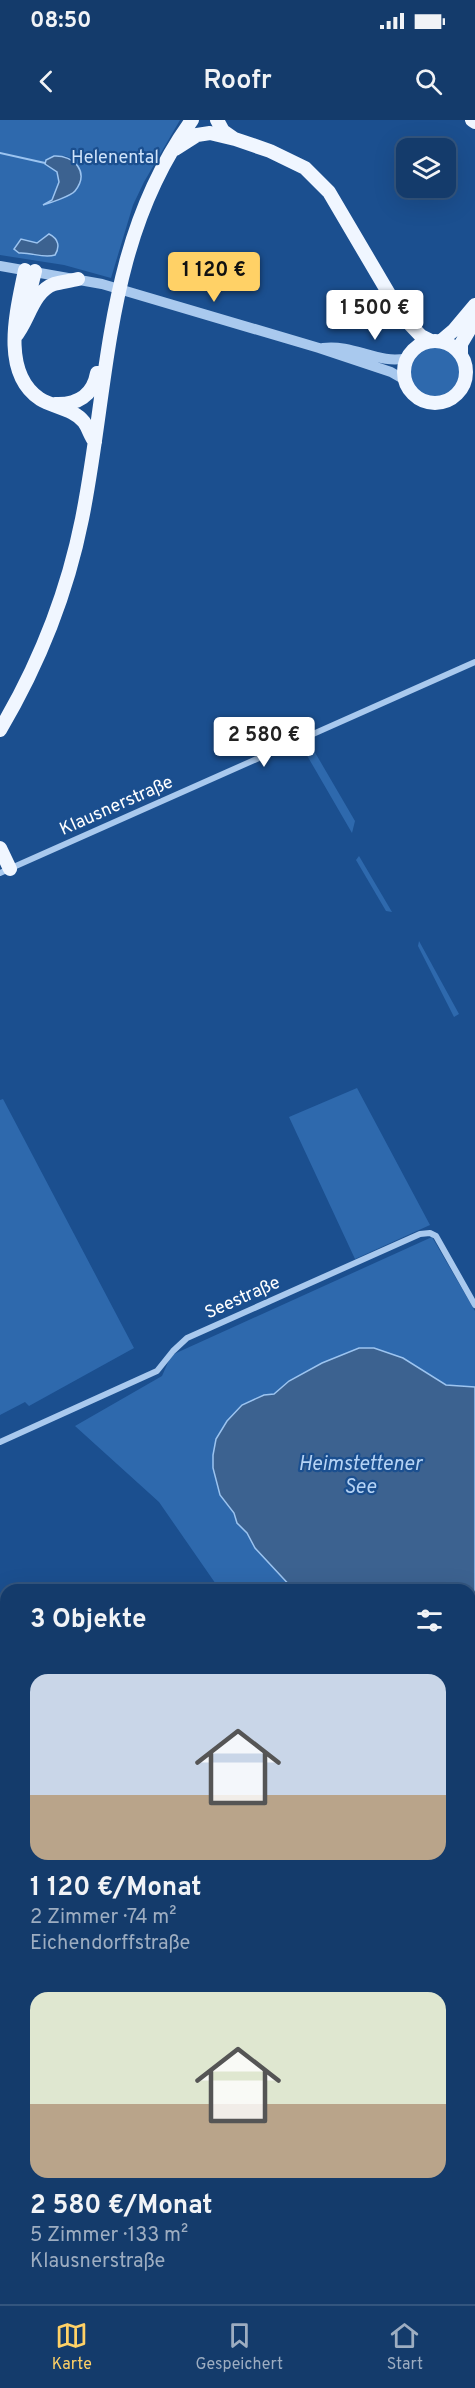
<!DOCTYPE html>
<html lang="de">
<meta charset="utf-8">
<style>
:root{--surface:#143b6b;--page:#214673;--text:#f1f3f6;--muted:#9dadc1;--line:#33557e;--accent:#ffd166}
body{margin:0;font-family:Overpass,sans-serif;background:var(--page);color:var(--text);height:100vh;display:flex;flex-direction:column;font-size:22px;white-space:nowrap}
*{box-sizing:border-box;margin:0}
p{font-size:20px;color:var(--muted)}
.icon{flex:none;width:33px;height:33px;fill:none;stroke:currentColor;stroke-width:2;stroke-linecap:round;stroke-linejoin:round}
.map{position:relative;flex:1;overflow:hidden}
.sheet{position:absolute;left:0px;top:1464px;width:476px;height:720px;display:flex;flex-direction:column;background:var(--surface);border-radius:18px 18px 0 0;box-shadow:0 6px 24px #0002,0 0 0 2px var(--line)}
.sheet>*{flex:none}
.controls{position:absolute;left:396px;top:18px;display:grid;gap:12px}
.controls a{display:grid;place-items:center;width:60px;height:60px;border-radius:12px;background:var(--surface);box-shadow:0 6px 24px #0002,0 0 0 2px var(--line);font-size:30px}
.price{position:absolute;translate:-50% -51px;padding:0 14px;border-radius:6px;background:#fff;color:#222;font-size:20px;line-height:39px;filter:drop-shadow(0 2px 3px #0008)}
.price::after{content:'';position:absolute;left:50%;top:36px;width:18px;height:14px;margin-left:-9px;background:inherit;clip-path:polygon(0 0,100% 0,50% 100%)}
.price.on{background:var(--accent);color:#111}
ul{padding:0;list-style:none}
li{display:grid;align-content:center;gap:12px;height:318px;padding:0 30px}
li span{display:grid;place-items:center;height:186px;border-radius:18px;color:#555}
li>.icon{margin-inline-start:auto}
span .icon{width:108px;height:108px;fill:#fffc;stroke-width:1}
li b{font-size:26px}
h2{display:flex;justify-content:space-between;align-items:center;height:72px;padding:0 30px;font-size:26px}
.status{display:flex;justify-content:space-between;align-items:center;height:42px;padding:0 30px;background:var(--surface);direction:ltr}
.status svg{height:16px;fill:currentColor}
header{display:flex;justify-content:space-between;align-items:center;height:78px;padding:0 30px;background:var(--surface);font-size:27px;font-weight:600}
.tabs{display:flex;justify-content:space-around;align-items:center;height:84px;border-top:2px solid var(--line);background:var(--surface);font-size:16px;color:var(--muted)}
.tabs a{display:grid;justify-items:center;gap:3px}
.tabs .on{color:var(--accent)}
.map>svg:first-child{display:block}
.green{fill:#2e69ad;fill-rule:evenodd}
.water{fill:#3c6290;stroke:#9cc4f0;stroke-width:1.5}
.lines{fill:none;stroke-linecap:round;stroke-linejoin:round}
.stream{stroke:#9cc4f0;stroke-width:2}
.minor{stroke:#a9c9ee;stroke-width:6}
.tertiary{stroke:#a9c9ee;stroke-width:10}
.primary{stroke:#f0f6ff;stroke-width:14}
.rail-casing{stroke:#fff;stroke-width:4.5}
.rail{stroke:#1b4f8f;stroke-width:2;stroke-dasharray:7;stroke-linecap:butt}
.labels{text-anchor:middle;stroke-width:4.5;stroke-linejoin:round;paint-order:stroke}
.park-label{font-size:18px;fill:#cfe3fa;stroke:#1b4f8f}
.street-label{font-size:18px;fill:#fff;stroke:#1b4f8f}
.water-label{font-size:20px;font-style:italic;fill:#b5d3f5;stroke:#1b4f8f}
</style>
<div class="status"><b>08:50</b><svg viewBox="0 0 49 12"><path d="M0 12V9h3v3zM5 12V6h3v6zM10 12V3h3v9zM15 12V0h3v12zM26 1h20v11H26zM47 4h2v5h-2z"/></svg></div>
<header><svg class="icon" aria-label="back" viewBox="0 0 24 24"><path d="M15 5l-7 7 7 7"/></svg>Roofr<svg class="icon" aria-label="search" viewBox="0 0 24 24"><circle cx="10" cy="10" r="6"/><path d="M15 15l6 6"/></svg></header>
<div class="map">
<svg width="475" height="2184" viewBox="0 0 475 2184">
<rect width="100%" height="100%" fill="#1b4f8f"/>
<path class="green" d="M 0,0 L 180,0 L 144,62 L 133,85 L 111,158 L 64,145 L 0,135 ZM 54,36 C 58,36 64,35 68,37 C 81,42 83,61 75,71 C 71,76 50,83 44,85 L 52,80 L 59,62 L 57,52 L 45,44 L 46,40 ZM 45,117 L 55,135 C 43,139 32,132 19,133 L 27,121 L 38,123 Z
M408 251a27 27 0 1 1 54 0a27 27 0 1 1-54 0Z
M 313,629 L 355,701 L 352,713 L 305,632 Z
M 359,736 L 392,792 L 386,791 L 356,740 Z
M 419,821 L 459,894 L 454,897 L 418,826 Z
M 357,968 L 430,1105 L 355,1139 L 289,997 Z
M 3,979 L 134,1228 L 29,1286 L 25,1282 L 0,1295 L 0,980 Z
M 432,1117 L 475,1191 L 475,1267 L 446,1265 L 433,1258 L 359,1228 L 322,1243 L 274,1274 L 264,1275 L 227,1301 L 217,1319 L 213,1348 L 220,1375 L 234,1393 L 237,1403 L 247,1413 L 255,1428 L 294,1470 L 220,1470 L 159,1382 L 75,1306 L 162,1256 L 169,1240 L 174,1234 Z
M 470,1645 L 475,1645 L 475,1721 L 470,1726 Z"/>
<path class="water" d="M 54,36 C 74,35 90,52 75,71 C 71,76 50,83 43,85 L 52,80 L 59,62 L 57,52 L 45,44 L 46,40 Z
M 49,114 C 59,119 60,127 55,135 C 43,139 32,132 19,133 L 14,129 L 21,119 L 37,123 Z
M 359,1228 L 374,1228 L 403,1238 L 446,1265 L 475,1267 L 475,1645 L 470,1645 L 470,1470 L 294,1470 L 255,1428 L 247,1413 L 237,1403 L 234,1393 L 220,1375 L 213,1348 L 213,1335 L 216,1319 L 227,1301 L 242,1285 L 264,1275 L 274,1274 L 289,1261 L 322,1243 Z"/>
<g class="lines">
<path class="stream" d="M 0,33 L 45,43"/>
<path class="minor" d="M 0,753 L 475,542
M 0,1322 L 157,1251 L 173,1231 L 187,1218 L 420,1114 L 430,1113 L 436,1116 L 475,1185
M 0,1939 L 6,1938
M 470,2018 L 475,2013
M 0,2121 L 6,2117
M 470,2169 L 475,2177
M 302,2178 L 306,2184
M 244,2184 L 253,2178"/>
<path class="tertiary" d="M 0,146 L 102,164 L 319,228 L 391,252 L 405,260
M 323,228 C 354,224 379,245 407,238"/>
<path class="primary" d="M 217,0 L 223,11 L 233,18
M 472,0 L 475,2
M 175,29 L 197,15 L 210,13 L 235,19 L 270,31 L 305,48 L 329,72 L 402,196 L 421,216 L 431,221
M 25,150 C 17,190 0,252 40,279 C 53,287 74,289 84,302 C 89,309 90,316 95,322
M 26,187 L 35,151
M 15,217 C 29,201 32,172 54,164 C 61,162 70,161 78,159
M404 252a31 31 0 1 1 62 0a31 31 0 1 1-62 0Z
M 441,221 L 454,210 L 475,185
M 461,233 L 461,224 L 475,200
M 55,284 C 77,285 93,276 97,253
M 0,610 C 39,544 67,474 82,399 C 110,260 104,121 192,0
M 0,728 L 10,749"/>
<g class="rail-casing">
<path id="rail" d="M 470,1741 L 475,1740
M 470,1768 L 475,1769
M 470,1787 L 475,1790
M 470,1800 L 475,1803
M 0,1808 L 6,1798
M 0,1882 L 6,1880
M 0,1893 L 6,1891"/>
</g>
<use href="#rail" class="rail"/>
</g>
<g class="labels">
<g class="park-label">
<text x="115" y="43">Helenental</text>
</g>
<g class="street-label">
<text transform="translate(116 685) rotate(-24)" y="6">Klausnerstraße</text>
<text transform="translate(242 1177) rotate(-24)" y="6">Seestraße</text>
</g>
<g class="water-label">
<text x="360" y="1350">Heimstettener<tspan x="360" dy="23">See</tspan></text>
</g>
</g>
</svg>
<div class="controls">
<a><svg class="icon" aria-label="layers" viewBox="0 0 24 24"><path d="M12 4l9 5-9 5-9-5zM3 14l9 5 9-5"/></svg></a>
</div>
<b class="price on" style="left:214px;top:183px">1 120 €</b>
<b class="price" style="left:375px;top:221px">1 500 €</b>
<b class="price" style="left:264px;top:648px">2 580 €</b>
<section class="sheet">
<h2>3 Objekte<svg class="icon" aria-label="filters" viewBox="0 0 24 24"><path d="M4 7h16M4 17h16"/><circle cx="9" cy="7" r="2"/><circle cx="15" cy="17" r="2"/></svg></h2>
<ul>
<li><span style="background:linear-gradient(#c9d6e8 65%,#b9a48a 0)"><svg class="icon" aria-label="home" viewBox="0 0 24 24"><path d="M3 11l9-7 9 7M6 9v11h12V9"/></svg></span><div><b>1 120 €/Monat</b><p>2 Zimmer · 74 m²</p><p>Eichendorffstraße</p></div></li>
<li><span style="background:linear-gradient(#dfe7d0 60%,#b9a48a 0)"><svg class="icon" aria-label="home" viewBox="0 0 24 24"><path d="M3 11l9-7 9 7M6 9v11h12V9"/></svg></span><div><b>2 580 €/Monat</b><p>5 Zimmer · 133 m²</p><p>Klausnerstraße</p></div></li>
</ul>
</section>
</div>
<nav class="tabs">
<a class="on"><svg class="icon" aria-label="map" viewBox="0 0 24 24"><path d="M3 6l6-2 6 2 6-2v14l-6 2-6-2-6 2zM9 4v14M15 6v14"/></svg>Karte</a>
<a><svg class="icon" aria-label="saved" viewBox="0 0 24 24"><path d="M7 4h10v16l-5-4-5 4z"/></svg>Gespeichert</a>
<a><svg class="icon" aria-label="home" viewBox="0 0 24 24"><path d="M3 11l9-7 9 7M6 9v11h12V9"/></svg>Start</a>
</nav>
